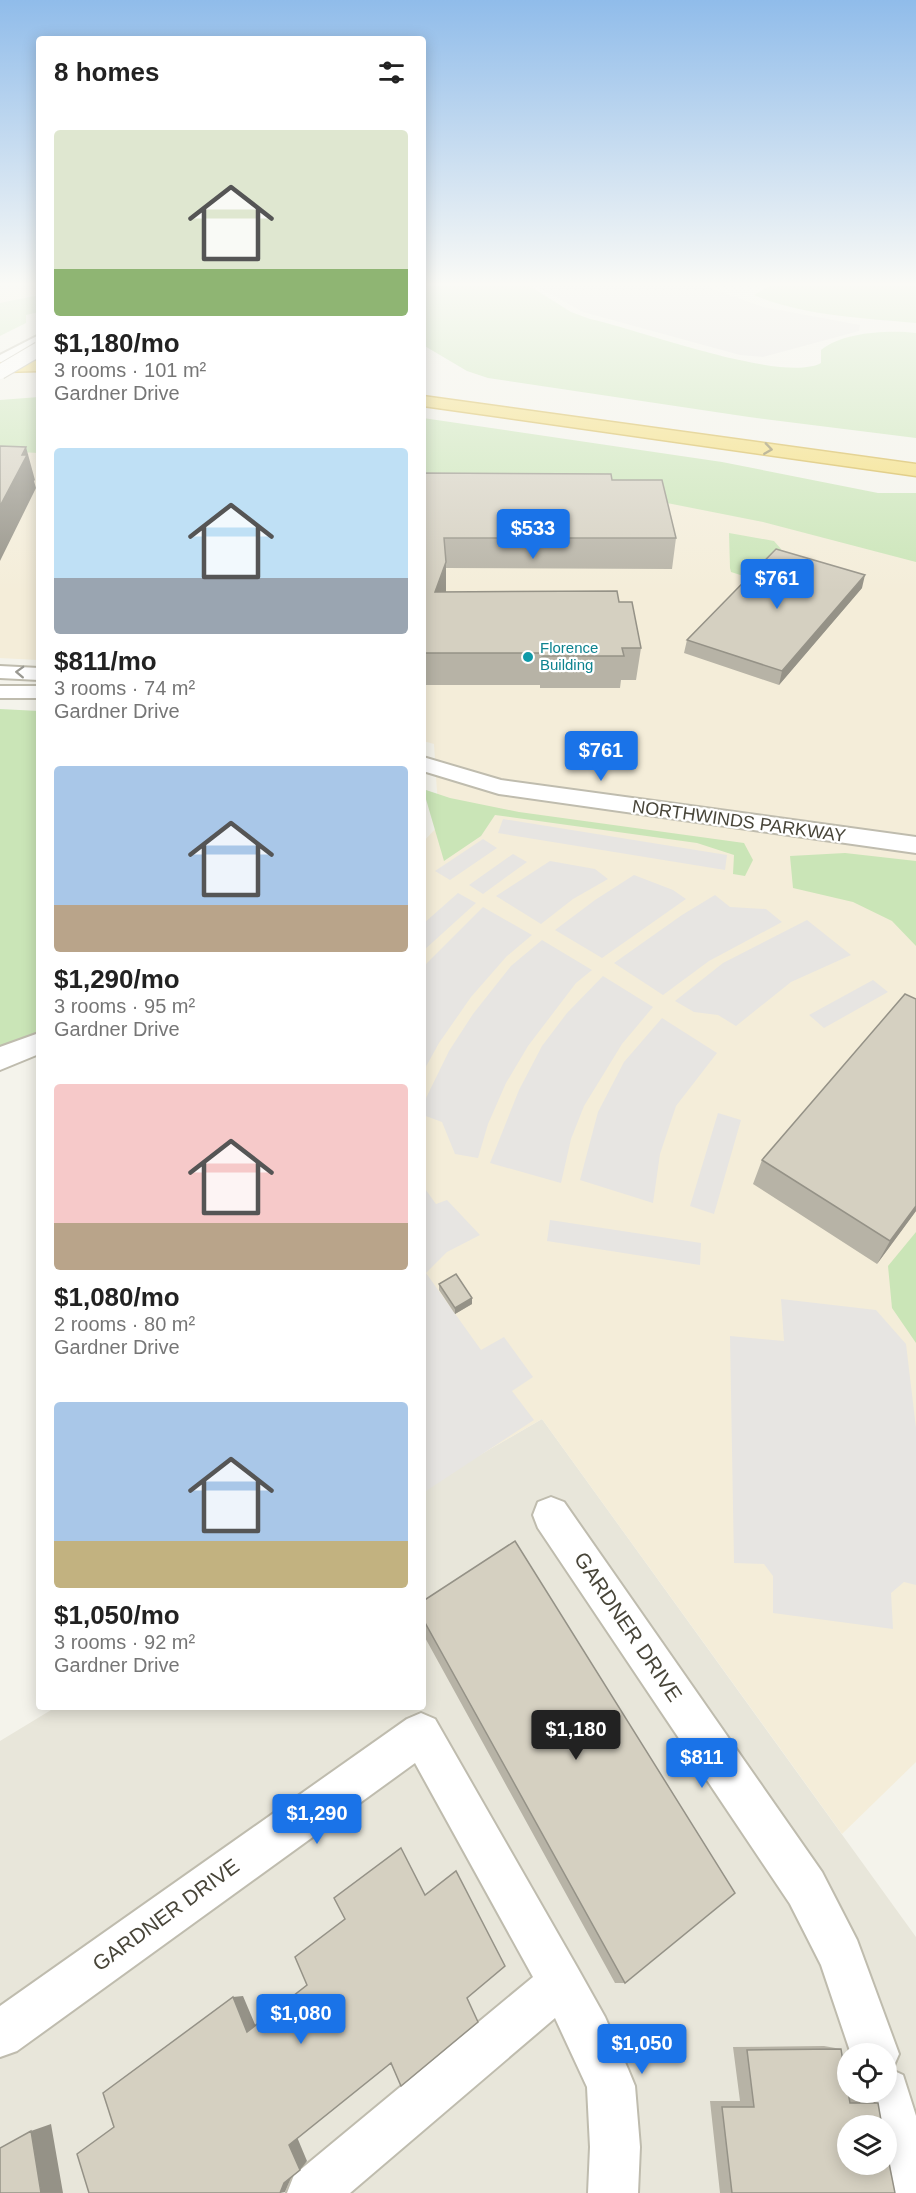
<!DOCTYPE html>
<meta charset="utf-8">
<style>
:root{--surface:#fff;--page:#f6f6f6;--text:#222;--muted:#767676;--accent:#1a73e8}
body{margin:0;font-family:Arial,sans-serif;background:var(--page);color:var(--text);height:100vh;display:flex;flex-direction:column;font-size:22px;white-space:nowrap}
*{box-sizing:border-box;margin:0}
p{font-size:20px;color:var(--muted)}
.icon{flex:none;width:33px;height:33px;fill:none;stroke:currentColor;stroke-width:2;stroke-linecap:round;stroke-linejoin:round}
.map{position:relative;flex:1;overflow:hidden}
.drawer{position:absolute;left:36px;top:36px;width:390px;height:1674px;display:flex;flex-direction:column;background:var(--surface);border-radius:6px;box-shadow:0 3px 15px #0003}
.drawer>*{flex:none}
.fabs{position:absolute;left:837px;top:2043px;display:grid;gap:12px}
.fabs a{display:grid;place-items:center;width:60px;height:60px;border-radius:50%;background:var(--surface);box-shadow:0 3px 15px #0003;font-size:30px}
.price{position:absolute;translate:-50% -51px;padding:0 14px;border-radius:6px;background:var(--accent);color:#fff;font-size:20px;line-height:39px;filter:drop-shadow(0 2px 3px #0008)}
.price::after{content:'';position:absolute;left:50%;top:36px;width:18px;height:14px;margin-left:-9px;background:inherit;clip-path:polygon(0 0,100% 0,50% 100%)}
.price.on{background:#222;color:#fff}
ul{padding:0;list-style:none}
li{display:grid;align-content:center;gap:12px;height:318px;padding:0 18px}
li span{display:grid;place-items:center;height:186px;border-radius:6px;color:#555}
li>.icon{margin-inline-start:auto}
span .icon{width:108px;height:108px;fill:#fffc;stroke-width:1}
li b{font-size:26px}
h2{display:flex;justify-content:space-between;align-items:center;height:72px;padding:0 18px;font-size:26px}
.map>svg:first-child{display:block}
.residential{fill:#e8e6da;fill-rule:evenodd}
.commercial{fill:#f4edd9}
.green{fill:#cae5b7}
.parking{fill:#e7e5e2}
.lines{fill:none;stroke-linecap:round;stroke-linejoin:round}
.minor-casing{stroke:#bfbcae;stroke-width:4}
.highway-casing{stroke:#d3b447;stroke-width:3}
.minor{fill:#fff;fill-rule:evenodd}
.highway{fill:#f4dd77;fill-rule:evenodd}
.minor-bridge-casing{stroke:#bfbcae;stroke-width:16;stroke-linecap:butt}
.minor-bridge{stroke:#fff;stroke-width:14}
.wall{fill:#b7b3a6}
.shaded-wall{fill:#959287}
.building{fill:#d5d0c1;stroke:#959287;stroke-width:1.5}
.oneway{stroke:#8d8252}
.oneway2{stroke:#9a9992}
.culture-dot{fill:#0f9aa8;stroke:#fff;stroke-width:2}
.labels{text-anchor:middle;stroke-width:4.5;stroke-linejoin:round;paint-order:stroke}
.far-culture-label{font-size:15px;fill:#0d838f;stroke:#fff;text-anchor:start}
.street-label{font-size:18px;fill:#484539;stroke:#fff}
.near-street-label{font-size:21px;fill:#484539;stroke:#fff}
</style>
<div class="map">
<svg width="916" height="2193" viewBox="0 0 916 2193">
<rect width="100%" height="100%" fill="#f4f3eb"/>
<path class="residential" d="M 542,1419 L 916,1937 L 916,2193 L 0,2193 L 0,1741 L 56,1707 L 423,1707 L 423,1488 ZM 848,2054 L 886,2054 L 886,2092 L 848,2092 ZM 848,2126 L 886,2126 L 886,2164 L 848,2164 Z"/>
<path class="commercial" d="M 0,285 L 39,285 L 39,293 L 0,304 Z
M 0,446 L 39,449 L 39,660 L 0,658 Z
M 423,479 L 606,482 L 916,551 L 916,1762 L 842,1834 L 542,1419 L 423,1488 L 423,842 L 439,825 L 434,744 L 423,741 Z"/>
<path class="green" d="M 433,285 L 528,285 L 571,312 L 590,319 C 637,329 783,384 821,363 L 821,350 C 844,332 888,330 916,333 L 916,438 L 749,417 L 488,378 L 467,371 L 423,345 L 423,287 Z
M 771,285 L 916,285 L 916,323 C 863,318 803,316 754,295 Z
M 39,295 L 39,312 L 26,315 L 26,323 L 0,336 L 0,303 Z
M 39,397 L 39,453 L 0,451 L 0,400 Z
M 423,418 L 722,462 L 878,493 L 916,493 L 916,562 L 763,522 L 662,502 L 423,489 Z
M 729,533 L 774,541 L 781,549 L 773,562 L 756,580 L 731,572 L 730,568 Z
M 0,709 L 39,711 L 39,1032 L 0,1048 Z
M 423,789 L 450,798 L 519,812 L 744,843 L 753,860 L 745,876 L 733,874 L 734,855 L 697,843 L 495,815 L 481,836 L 444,861 Z
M 845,853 L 916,861 L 916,946 L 892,921 L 853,902 L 793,888 L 790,856 Z
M 916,1232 L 916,1343 L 892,1308 L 888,1266 Z"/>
<path class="parking" d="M 534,285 L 703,285 L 763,307 L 860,325 L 859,331 L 763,357 L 740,355 L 583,312 Z
M 503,819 L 727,855 L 725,870 L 498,833 Z
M 483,839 L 497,848 L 450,880 L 435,871 Z
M 513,854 L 527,862 L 483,894 L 469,885 Z
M 550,861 L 595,869 L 608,879 L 573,899 L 541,924 L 496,896 Z
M 634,875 L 673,890 L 686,899 L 602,958 L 555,930 L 595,900 Z
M 458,893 L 476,903 L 423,951 L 423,924 Z
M 715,895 L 730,907 L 766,909 L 782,922 L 709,961 L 663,995 L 614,963 L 682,915 Z
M 483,907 L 532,935 L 506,957 L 471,997 L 439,1043 L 423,1072 L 423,967 Z
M 807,920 L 851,955 L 791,982 L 736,1026 L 718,1015 L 694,1012 L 675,1001 L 723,963 Z
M 542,940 L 592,970 L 576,983 L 528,1046 L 506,1083 L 488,1124 L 478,1158 L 455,1154 L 442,1122 L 423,1115 L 423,1106 L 427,1096 L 449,1051 L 473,1014 L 511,966 Z
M 603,976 L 653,1007 L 622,1044 L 584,1106 L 571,1139 L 561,1183 L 490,1163 L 519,1090 L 542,1046 L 567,1013 Z
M 873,980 L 888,992 L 824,1028 L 809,1015 Z
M 662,1018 L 717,1053 L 676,1106 L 660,1154 L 653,1203 L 580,1180 L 598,1112 L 624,1062 Z
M 718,1113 L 741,1120 L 714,1214 L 690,1206 Z
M 423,1186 L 436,1204 L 447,1200 L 480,1235 L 447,1252 L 426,1273 L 481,1350 L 504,1337 L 533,1377 L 512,1391 L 534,1420 L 423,1493 Z
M 550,1220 L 701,1243 L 700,1265 L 547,1241 Z
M 781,1299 L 876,1310 L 906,1344 L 916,1428 L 916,1585 L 904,1582 L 891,1593 L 893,1629 L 773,1613 L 773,1576 L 764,1564 L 734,1563 L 730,1336 L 784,1341 Z"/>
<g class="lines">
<g class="minor-casing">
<path id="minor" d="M 39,335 L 39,345 L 0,365 L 0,355 Z
M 0,666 L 39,668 L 39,680 L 0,678 Z
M 0,686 L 39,686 L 39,698 L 0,698 Z
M 423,757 L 501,780 L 916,837 L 916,853 L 499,794 L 423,771 Z
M 39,1033 L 39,1054 L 0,1070 L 0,1047 Z
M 551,1497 L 564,1502 L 822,1872 L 857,1940 L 899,2054 L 892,2070 L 903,2075 L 916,2116 L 916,2193 L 882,2193 L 879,2164 L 886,2164 L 886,2126 L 870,2126 L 862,2092 L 886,2092 L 886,2054 L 851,2054 L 821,1965 L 790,1904 L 538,1528 L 533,1515 L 538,1502 Z
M 421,1713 L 435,1719 L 577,1967 L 605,2017 L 628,2069 L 635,2086 L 640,2147 L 638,2193 L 588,2193 L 590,2147 L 587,2087 L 555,2018 L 350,2193 L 287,2193 L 294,2175 L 533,1977 L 415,1763 L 17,2051 L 0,2057 L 0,2006 L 407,1719 Z"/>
</g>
<g class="highway-casing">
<path id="highway" d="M 39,361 L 39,371 L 0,372 L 0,362 Z
M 423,396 L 916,464 L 916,476 L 423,406 Z"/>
</g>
<use href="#minor" class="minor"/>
<use href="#highway" class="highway"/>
<g class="minor-bridge-casing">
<path id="minor-bridge" d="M 0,372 L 39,349"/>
</g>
<use href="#minor-bridge" class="minor-bridge"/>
</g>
<path class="wall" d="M 423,473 L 612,480 L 676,538 L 672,569 L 446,568 L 446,592 L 619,602 L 641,648 L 636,680 L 621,680 L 620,688 L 540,688 L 540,685 L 423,685 Z
M 862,588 L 779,685 L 684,653 L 687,640 Z
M 916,999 L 916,1211 L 877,1264 L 753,1184 L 762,1160 Z
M 439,1284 L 472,1304 L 455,1314 L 439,1290 Z
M 423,1619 L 625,1983 L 615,1983 L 423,1634 Z
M 824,2046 L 841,2049 L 849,2097 L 859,2097 L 878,2103 L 895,2193 L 720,2193 L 710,2101 L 740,2101 L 733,2047 Z"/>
<path class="shaded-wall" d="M 26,447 L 35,480 L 34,481 L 36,488 L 0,561 L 0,506 Z
M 446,562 L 446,593 L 435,592 Z
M 865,575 L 862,588 L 779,685 L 782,671 Z
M 916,1206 L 916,1211 L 877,1264 L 890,1241 Z
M 472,1298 L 472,1304 L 455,1314 L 455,1308 Z
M 243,1996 L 257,2029 L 247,2032 L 233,1997 Z
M 51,2124 L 63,2193 L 41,2193 L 31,2131 Z
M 297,2137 L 307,2161 L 300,2170 L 289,2145 Z
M 293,2173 L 285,2192 L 280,2193 L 284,2183 Z"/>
<path class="building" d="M 0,446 L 26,447 L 22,455 L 27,455 L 0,506 Z
M 423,473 L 611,474 L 612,480 L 662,480 L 676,538 L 444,538 L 446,562 L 435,592 L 617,591 L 619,602 L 632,602 L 641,648 L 622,648 L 624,656 L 542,656 L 542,653 L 423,653 Z
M 776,549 L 865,575 L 782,671 L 687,640 Z
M 905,994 L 916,999 L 916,1206 L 890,1241 L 762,1160 Z
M 456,1274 L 472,1298 L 455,1308 L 439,1284 Z
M 515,1541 L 735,1893 L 625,1983 L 423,1619 L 423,1601 Z
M 401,1848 L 425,1895 L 456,1871 L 505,1966 L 467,1998 L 478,2022 L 401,2086 L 391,2063 L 289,2145 L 300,2170 L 284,2183 L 280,2193 L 89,2193 L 77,2154 L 114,2127 L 103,2093 L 233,1997 L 247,2032 L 307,1985 L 295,1957 L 345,1919 L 334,1898 Z
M 841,2049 L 848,2092 L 850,2103 L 878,2103 L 882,2126 L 848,2126 L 848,2164 L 886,2164 L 886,2148 L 895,2193 L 732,2193 L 722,2107 L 754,2107 L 747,2050 Z
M 31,2131 L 41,2193 L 0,2193 L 0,2148 Z"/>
<defs><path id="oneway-chevron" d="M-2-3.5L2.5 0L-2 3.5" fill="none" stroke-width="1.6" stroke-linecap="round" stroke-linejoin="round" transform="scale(1.5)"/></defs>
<use class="oneway" href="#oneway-chevron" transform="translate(768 449) rotate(8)"/>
<use class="oneway2" href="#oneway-chevron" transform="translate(20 672) rotate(-178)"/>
<linearGradient id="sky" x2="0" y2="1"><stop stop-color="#90bcea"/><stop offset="0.48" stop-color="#fafaf6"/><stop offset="1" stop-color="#fafaf6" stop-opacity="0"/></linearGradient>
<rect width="916" height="592" fill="url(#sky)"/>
<circle class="culture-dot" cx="528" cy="657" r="6"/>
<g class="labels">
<g class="far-culture-label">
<text x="540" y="653">Florence<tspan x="540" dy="17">Building</tspan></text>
</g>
<g class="street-label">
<text transform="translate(739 821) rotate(8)" y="6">NORTHWINDS PARKWAY</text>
</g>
<g class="near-street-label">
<text transform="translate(628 1627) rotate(56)" y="7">GARDNER DRIVE</text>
<text transform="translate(166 1915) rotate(-36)" y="7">GARDNER DRIVE</text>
</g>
</g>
</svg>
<div class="fabs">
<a><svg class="icon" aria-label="locate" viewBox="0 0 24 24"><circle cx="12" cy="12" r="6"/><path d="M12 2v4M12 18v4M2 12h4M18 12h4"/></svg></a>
<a><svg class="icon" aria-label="layers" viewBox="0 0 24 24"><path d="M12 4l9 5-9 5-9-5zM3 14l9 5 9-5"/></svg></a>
</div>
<b class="price" style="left:533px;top:560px">$533</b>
<b class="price" style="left:777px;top:610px">$761</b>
<b class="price" style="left:601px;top:782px">$761</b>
<b class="price on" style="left:576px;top:1761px">$1,180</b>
<b class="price" style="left:702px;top:1789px">$811</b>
<b class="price" style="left:317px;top:1845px">$1,290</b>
<b class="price" style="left:301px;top:2045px">$1,080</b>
<b class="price" style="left:642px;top:2075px">$1,050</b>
<section class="drawer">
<h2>8 homes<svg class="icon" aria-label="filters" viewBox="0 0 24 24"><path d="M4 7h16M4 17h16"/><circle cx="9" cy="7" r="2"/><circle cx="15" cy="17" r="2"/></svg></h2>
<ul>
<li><span style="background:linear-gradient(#dfe7d0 75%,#8fb573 0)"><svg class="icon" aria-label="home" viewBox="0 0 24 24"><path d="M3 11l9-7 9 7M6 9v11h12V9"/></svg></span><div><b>$1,180/mo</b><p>3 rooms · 101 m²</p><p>Gardner Drive</p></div></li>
<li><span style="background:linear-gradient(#bfe0f5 70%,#9aa5b1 0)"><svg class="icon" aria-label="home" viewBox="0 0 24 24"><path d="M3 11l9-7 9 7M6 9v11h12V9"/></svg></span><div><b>$811/mo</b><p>3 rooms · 74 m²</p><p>Gardner Drive</p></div></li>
<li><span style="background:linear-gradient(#a9c7e8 75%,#b9a48a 0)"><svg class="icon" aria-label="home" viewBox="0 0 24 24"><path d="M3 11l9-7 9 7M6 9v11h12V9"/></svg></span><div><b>$1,290/mo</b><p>3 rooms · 95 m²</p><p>Gardner Drive</p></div></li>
<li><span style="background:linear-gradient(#f6c9c9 75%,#b9a48a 0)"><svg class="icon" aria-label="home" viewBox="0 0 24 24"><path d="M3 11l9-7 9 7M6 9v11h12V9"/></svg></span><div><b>$1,080/mo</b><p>2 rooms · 80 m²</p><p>Gardner Drive</p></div></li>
<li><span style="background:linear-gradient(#a9c7e8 75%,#c2b280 0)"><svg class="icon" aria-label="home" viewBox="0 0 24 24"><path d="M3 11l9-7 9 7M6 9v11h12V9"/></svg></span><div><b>$1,050/mo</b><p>3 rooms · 92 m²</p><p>Gardner Drive</p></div></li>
</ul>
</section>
</div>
